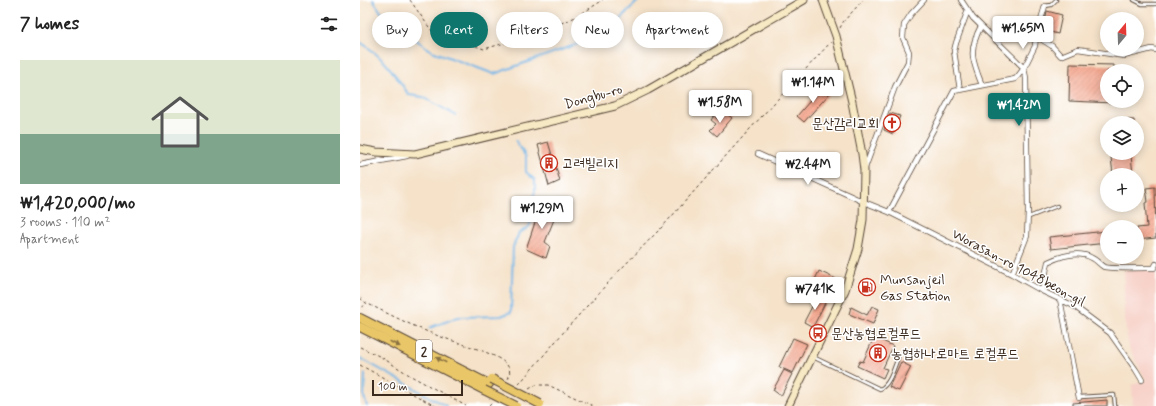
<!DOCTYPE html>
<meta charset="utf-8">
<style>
:root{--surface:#fff;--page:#f6f6f6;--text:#222;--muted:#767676;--line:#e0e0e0;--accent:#0f766e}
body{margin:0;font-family:Mynerve,"Poor Story",sans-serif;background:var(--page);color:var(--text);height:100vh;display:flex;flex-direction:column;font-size:15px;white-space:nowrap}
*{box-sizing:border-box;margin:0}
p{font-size:13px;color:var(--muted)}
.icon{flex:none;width:22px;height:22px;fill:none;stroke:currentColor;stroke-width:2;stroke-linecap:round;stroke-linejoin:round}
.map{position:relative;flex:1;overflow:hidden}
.details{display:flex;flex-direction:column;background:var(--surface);width:360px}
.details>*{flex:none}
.hud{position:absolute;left:12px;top:12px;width:380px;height:36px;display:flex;gap:8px}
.needle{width:26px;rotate:19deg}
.controls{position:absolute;left:740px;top:12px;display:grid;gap:8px}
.controls a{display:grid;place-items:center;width:44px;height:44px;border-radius:50%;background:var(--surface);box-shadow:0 2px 10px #0003;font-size:20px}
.scale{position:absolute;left:12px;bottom:10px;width:91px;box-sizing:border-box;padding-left:4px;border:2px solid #3b2a1e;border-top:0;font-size:11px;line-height:14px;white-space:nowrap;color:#3b2a1e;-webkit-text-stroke:3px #fff;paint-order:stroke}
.price{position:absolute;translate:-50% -34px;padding:0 9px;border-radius:4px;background:#fff;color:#222;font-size:13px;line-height:26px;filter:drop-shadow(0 1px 2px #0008)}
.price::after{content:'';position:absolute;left:50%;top:24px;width:12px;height:9px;margin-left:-6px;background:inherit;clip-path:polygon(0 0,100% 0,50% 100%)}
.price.on{background:var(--accent);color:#fff}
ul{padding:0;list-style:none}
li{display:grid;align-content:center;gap:8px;height:212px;padding:0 20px}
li+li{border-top:1px solid var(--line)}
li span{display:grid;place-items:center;height:124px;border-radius:0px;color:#555}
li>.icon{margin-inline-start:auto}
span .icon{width:72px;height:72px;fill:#fffc;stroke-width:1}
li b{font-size:17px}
h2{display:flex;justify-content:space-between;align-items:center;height:48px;padding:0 20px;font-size:17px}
.pill{padding:0 14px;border-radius:18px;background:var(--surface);box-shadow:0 2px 10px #0003;font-size:14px;line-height:36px}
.pill.on{background:var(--accent);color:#fff}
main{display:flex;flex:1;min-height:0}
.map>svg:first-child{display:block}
.built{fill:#f7d1c8}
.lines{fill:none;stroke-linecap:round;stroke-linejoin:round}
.stream{stroke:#74b7e9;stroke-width:2}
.building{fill:url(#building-hatch)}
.service-casing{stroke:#574638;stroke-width:4.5}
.minor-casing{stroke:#574638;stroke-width:6}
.secondary-casing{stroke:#574638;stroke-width:9}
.trunk-casing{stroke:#574638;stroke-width:10}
.path{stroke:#574638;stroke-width:1;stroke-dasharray:3 3;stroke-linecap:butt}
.service{stroke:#fff;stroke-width:2.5}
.minor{stroke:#fff;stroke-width:4.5}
.secondary{stroke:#f6e9c3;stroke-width:7}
.trunk{stroke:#e9c769;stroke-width:8}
.trunk-bridge-casing{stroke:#574638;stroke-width:10;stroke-linecap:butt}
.trunk-bridge{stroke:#e9c769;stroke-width:8}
.oneway{fill:#897140}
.labels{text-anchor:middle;stroke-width:3;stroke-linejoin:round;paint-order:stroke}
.shield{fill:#fff;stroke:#766a62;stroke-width:1}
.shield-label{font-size:13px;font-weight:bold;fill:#3b2a1e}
.street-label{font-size:14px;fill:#3b2a1e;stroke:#fff}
.poi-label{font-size:14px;fill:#3b2a1e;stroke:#fff;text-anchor:start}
</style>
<main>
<section class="details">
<h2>7 homes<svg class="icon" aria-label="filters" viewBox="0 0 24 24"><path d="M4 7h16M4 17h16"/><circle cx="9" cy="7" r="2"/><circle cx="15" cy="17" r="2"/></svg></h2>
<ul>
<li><span style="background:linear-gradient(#dfe7d0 60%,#7fa58c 0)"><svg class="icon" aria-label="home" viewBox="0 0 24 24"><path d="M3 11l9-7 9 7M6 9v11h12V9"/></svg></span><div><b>₩1,420,000/mo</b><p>3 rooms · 110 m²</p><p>Apartment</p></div></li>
</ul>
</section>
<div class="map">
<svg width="796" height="406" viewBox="0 0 796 406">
<defs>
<pattern id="building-hatch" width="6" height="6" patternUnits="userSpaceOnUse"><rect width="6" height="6" fill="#f5a58c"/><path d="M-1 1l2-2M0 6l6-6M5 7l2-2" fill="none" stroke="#c88772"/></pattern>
</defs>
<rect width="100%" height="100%" fill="#fff"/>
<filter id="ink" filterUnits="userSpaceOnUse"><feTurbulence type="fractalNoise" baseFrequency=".025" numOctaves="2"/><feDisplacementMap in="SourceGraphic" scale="8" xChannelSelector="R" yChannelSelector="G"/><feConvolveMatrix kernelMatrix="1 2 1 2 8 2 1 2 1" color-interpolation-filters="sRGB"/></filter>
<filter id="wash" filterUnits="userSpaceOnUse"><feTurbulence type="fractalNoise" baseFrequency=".012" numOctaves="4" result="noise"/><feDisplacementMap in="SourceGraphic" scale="16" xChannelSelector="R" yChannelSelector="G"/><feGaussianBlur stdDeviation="0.9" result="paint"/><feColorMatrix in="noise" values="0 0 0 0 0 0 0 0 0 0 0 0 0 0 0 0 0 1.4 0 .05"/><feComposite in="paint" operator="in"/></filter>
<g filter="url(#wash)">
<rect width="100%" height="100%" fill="#f5e2c9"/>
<path class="built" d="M 796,269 L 796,406 L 773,406 L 772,385 L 786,380 L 769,348 L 764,318 L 764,270 Z"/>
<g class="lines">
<path class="stream" d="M 13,0 L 25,18 L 72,51 L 134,74 L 243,35 L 279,0
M 0,42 C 23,56 34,73 49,95 L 63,97 L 95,115
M 69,328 L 98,317 L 141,316 L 151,312 L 153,247 L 159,233 L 169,227 L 173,214 L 171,205 L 175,191 L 175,180 L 166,172 L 166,157 L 156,141
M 0,358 L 86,406
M 5,374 L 4,397 L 7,406"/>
</g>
<g id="blocks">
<path class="building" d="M 687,11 L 702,15 L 698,34 L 683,30 Z
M 710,64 L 754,65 L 754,71 L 747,71 L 747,101 L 753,101 L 753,103 L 709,101 Z
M 462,87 L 470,93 L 444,122 L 437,116 Z
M 366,113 L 372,118 L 357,136 L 350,130 L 356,124 L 351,120 L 354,116 L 359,120 Z
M 530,113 L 540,116 L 533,134 L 524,130 Z
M 754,119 L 774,120 L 774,123 L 754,123 Z
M 188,142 L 200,181 L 189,186 L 178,145 Z
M 771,155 L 773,175 L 753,175 L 751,157 Z
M 795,187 L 796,238 L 777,240 L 777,228 L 787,227 L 785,203 L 788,202 L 786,188 Z
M 182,202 L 200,209 L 197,212 L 185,242 L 190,246 L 186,258 L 166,249 Z
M 747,231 L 747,243 L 691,249 L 689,237 Z
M 459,271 L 476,279 L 468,296 L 451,288 Z
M 458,295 L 467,299 L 453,327 L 444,322 Z
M 512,306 L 519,309 L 513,324 L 489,314 L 491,307 L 507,315 Z
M 514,337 L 533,346 L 523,368 L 527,369 L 523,378 L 497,366 L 500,361 L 503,362 Z
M 433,338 L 447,344 L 433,373 L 419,367 Z
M 541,362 L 551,367 L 539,391 L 529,387 Z
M 424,370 L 432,374 L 421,396 L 413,390 Z
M 747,400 L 747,406 L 713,406 L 713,403 Z"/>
</g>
</g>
<g filter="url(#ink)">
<use href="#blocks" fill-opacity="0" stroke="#574638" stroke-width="1"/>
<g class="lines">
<g class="service-casing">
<path id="service" d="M 774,0 L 782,4 L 796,4
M 685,6 L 691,5 L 696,0
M 669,217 L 697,206
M 453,357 L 520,389 C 530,385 534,367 538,358
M 720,397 L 754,395 L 755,406"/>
</g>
<g class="minor-casing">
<path id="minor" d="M 601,0 L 613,18 L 664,68 L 666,78 L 668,212 L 667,236 L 652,274
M 685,6 L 676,36 L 692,46 L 701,56 L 718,49 L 764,56 L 792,49 L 796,50
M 621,26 C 608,51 612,60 622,85
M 600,90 L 594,51 L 596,43 L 608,10
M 398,154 L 504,202 L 529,212 L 652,274 L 682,291 L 714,306 L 750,333 L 776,370 L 782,380
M 0,165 L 47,156
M 505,168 L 535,87 L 548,62 L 549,52 L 543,38 L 544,25 L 551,14 L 564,0
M 529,212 L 594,91 L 655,79 L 658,76 L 664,68 L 675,46 L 676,36
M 682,291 L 688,262 C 701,256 718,250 732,258 C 737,260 740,265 744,267 C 749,269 786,268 794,268 L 796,264
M 700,299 L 719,398"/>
</g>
<g class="secondary-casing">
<path id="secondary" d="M 0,149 L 16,152 L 55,154 L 255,106 L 288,90 L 444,0
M 428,406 L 485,290 L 498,249 L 503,220 L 504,170 L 502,154 L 492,102 L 476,36 L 463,0"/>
</g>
<g class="trunk-casing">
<path id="trunk" d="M 0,318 L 129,384
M 0,327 L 124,390"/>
</g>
<path class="path" d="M 50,0 L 71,30 L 124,49 L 173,35 L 218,16 L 243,0
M 480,28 L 483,22 L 503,0
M 0,298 L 6,303 C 29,314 52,326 76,335 C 93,342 132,351 145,363 C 150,367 151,373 148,379
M 2,308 L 5,304
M 0,347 L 21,357 L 51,376 L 106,406
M 0,365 L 75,406
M 159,384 L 208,327 L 256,274 L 303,226 L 389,130 L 471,42
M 169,389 L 176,385 L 188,385 L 233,406
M 129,406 L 132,403"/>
<use href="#service" class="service"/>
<use href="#minor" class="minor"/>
<use href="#secondary" class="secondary"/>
<use href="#trunk" class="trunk"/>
<g class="trunk-bridge-casing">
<path id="trunk-bridge" d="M 132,379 L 180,404
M 124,390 L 156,406"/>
</g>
<use href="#trunk-bridge" class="trunk-bridge"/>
</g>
<defs><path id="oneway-solid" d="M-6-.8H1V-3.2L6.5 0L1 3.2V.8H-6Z"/></defs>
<g class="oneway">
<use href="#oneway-solid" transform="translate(35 344) rotate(27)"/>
<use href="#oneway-solid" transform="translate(81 360) rotate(-153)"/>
</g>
</g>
<defs>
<g id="church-ring" transform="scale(0.9)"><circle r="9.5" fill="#fff" stroke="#c8321e" stroke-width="1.5"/><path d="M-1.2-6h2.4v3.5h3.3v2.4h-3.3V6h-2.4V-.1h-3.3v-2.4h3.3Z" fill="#c8321e"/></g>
<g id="building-ring" transform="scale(0.9)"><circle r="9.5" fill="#fff" stroke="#c8321e" stroke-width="1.5"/><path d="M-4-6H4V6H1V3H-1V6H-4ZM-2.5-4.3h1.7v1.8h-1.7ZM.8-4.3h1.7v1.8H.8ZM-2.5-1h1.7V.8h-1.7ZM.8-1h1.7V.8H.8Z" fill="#c8321e"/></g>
<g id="fuel-ring" transform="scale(0.9)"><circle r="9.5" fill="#fff" stroke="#c8321e" stroke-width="1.5"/><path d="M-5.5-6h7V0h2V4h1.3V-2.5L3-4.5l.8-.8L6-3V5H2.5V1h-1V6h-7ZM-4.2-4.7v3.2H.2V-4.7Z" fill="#c8321e"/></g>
<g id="bus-ring" transform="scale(0.9)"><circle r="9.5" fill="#fff" stroke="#c8321e" stroke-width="1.5"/><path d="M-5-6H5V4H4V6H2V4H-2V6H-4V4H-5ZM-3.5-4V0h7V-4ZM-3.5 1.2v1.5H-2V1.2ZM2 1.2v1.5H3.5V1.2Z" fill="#c8321e"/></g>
</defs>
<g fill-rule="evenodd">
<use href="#church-ring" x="532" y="123"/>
<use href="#building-ring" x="189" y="163"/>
<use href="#fuel-ring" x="507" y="287"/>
<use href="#bus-ring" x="458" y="333"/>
<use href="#building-ring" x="518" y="353"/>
</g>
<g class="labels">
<rect class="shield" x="56" y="340" width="16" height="22" rx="3"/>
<g class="shield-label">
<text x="64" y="356">2</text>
</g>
<g class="street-label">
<text transform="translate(233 96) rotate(-16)" y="5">Dongbu-ro</text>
<text transform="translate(659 267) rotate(28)" y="5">Worasan-ro 1048beon-gil</text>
</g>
<g class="poi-label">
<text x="519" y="128" text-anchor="end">문산감리교회</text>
<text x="202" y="168">고려빌리지</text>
<text x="520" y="284">Munsanjeil<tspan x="520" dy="16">Gas Station</tspan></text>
<text x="471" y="338">문산농협로컬푸드</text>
<text x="531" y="358">농협하나로마트 로컬푸드</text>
</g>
</g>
</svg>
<div class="controls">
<a><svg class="needle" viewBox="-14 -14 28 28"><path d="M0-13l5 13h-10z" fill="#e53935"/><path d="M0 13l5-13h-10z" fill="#767676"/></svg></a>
<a><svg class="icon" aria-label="locate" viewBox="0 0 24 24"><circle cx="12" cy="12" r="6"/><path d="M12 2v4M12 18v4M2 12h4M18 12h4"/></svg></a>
<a><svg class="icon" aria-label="layers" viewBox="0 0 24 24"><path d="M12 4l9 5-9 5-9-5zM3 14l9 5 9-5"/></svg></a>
<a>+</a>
<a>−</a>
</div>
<div class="scale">100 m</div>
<b class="price" style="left:663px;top:50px">₩1.65M</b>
<b class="price" style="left:453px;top:104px">₩1.14M</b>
<b class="price" style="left:360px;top:124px">₩1.58M</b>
<b class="price on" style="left:659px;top:127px">₩1.42M</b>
<b class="price" style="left:448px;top:186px">₩2.44M</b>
<b class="price" style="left:182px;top:230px">₩1.29M</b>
<b class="price" style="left:455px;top:311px">₩741K</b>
<div class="hud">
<a class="pill">Buy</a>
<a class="pill on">Rent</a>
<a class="pill">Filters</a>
<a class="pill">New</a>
<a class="pill">Apartment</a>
</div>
</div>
</main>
